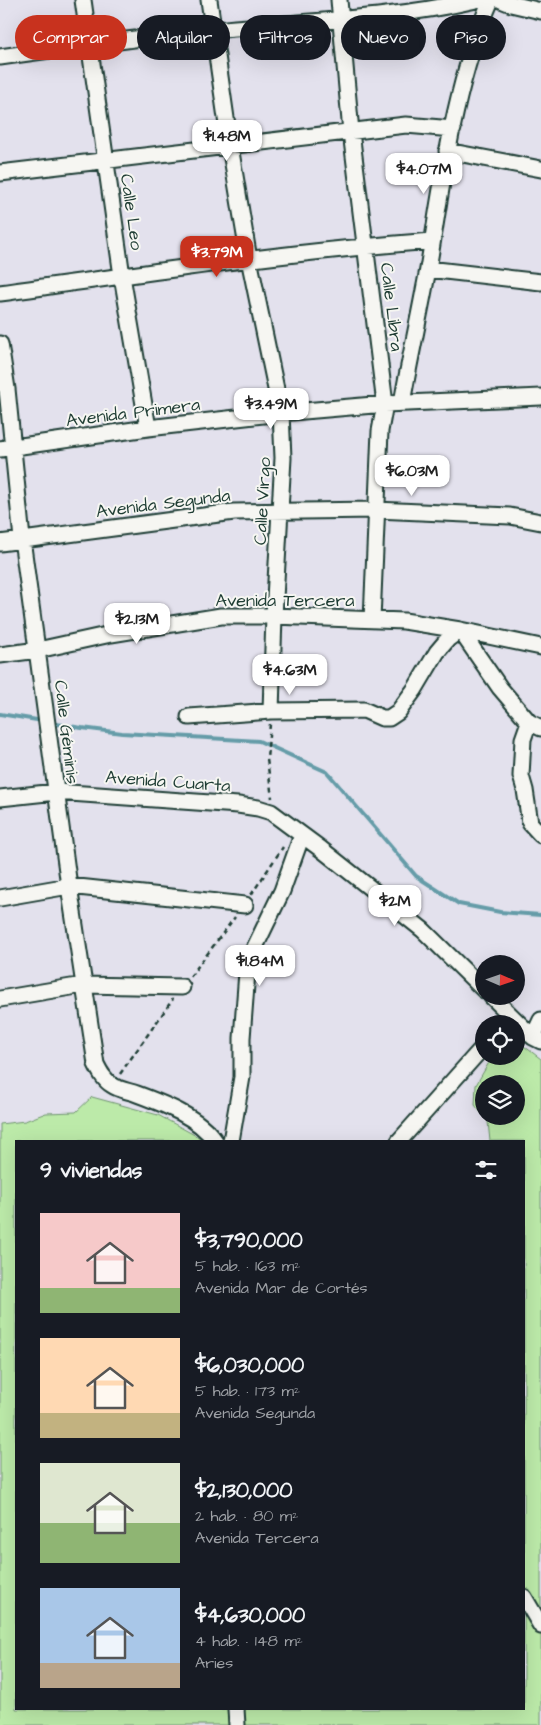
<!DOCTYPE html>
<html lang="es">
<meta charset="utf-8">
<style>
:root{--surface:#171b24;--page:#242831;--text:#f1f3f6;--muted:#9ea1a6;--accent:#c8321e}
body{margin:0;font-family:"Architects Daughter",sans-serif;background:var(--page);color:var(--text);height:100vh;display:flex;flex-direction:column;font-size:19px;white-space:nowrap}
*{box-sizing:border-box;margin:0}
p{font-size:16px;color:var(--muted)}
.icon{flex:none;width:28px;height:28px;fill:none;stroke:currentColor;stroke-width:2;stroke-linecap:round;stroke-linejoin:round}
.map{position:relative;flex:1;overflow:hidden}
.side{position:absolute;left:15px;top:1140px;width:510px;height:570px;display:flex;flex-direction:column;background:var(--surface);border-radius:0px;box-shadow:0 5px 20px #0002}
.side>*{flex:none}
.banner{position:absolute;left:15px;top:15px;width:511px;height:45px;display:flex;gap:10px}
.needle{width:32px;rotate:92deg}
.tools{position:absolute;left:475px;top:955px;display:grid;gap:10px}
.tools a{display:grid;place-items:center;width:50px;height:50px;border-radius:50%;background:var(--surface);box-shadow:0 5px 20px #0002;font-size:25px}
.price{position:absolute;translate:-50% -42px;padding:0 11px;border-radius:10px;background:#fff;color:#222;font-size:16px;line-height:32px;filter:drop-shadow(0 1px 2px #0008)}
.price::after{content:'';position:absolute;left:50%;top:30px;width:15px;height:11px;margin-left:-8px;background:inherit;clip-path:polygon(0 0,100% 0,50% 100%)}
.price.active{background:var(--accent);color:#fff}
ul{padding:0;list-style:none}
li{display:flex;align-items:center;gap:15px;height:125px;padding:0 25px}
li span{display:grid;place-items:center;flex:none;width:140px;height:100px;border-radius:0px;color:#555}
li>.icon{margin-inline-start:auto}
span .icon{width:60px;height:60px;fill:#fffc;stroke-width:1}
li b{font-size:21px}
h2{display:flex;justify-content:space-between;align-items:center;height:60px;padding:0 25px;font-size:21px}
.pill{padding:0 18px;border-radius:22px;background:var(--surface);box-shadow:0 5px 20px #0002;font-size:18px;line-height:45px}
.pill.active{background:var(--accent);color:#fff}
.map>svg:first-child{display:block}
.green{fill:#bceaa9;stroke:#6e946e;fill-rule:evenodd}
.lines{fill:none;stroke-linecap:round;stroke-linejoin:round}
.stream{stroke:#659ca8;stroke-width:4}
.minor-casing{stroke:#1f3d34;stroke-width:19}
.path{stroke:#1f3d34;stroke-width:2.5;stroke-dasharray:5 4;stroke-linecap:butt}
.minor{stroke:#f6f6f2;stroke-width:15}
.labels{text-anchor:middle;stroke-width:4;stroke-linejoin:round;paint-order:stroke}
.street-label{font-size:18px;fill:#1f3d34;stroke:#f6f6f2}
</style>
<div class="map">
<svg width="541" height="1725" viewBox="0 0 541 1725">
<rect width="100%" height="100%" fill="#e3e1ed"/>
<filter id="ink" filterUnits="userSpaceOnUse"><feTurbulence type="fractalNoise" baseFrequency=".02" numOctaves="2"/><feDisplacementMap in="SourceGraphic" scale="10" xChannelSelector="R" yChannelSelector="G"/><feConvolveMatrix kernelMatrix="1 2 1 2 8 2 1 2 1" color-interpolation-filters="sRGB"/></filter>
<g filter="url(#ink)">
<path class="green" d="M 516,1040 L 541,1059 L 541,1725 L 0,1725 L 0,1124 L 25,1121 L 46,1113 L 76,1112 L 92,1097 L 158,1115 L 200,1138 L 202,1141 L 16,1141 L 16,1709 L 524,1709 L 524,1141 L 490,1141 L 488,1122 L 475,1105 L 476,1085 L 491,1059 L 493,1056 L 516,1056 ZM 484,1084 L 516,1084 L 516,1116 L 484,1116 Z"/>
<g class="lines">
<path class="stream" d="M 0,714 L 43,721
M 50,723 L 82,728 L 122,733 L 259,741 L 327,772 L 416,876 L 459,904 L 500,912 L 541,915"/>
<g class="minor-casing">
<path id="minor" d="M 83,0 L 122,276 L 148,428
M 209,0 L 230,146 L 249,259 L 281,413 L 283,458 L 274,616 L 271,711
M 339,0 L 351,132 L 385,404 L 380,431 L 372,620
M 501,0 L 511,4 L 541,11
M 0,57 C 71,47 142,37 214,30 C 301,21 390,20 476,0
M 447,151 L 541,169
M 0,173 L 406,125 L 453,129
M 428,269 L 541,282
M 0,293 C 144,273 287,252 432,241
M 0,344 L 7,389
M 0,379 L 7,389 L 22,539 L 69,886 L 96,1064 C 100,1072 104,1080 112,1085 C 119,1090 129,1091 137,1094 C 164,1104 199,1117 215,1141
M 402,403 C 410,358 420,313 428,269 C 443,179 454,84 491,0
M 0,449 L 148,428 L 281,413 L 385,404 L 541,397
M 0,543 L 234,512 L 376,510 L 510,516 L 541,522
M 0,655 L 38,650 L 111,634 L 221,616 L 274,616 L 404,621 L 460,630 L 541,647
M 189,717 L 271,711 L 364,710 L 382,718 L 389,718 L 398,712 L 415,689 L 437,652 L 448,639 L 460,630 L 500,688 L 529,722 L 541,728
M 529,722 L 523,739 L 521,776 L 525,790 L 530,823 L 541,835
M 0,798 L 56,792 L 238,805 L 258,808 L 271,812 L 321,849 L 423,930 L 484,990
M 0,898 L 69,886 L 245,905
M 491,996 L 533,1037 L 541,1041
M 0,999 L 83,985 L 182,987
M 533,1037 L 541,1020
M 231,1141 L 242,1077 L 242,1038 L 247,972 L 254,949 L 282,891 L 302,835
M 399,1141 L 484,1046
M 524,1597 L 541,1626
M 236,1709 L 237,1725"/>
</g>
<path class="path" d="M 270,724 L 267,759 L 272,798
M 251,895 L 283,847
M 190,977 L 235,917
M 120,1074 L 173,999"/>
<use href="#minor" class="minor"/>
</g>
</g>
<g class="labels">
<g class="street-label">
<text transform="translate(132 212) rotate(82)" y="6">Calle Leo</text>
<text transform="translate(392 307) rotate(83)" y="6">Calle Libra</text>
<text transform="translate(133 412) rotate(-7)" y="6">Avenida Primera</text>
<text transform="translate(262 501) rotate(-87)" y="6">Calle Virgo</text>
<text transform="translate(163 503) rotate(-7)" y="6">Avenida Segunda</text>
<text x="285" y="606">Avenida Tercera</text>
<text transform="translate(67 732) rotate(83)" y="6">Calle Géminis</text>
<text transform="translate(168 781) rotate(4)" y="6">Avenida Cuarta</text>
</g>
</g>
</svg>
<div class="tools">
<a><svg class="needle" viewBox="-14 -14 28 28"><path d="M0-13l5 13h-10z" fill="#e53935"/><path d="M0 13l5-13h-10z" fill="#9ea1a6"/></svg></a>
<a><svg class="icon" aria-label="locate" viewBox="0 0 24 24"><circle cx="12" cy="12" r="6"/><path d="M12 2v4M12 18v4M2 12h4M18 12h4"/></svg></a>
<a><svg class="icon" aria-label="layers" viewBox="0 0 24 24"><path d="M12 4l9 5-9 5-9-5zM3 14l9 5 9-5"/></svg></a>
</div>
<b class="price" style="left:227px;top:162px">$1.48M</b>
<b class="price" style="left:424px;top:195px">$4.07M</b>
<b class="price active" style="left:217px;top:278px">$3.79M</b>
<b class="price" style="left:271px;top:430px">$3.49M</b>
<b class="price" style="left:412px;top:497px">$6.03M</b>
<b class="price" style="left:137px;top:645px">$2.13M</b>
<b class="price" style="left:290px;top:696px">$4.63M</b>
<b class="price" style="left:395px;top:927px">$2M</b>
<b class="price" style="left:260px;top:987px">$1.84M</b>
<div class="banner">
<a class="pill active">Comprar</a>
<a class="pill">Alquilar</a>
<a class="pill">Filtros</a>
<a class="pill">Nuevo</a>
<a class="pill">Piso</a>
</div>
<section class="side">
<h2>9 viviendas<svg class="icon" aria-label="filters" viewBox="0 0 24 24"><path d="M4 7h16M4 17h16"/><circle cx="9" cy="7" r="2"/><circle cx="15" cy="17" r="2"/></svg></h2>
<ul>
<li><span style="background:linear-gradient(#f6c9c9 75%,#8fb573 0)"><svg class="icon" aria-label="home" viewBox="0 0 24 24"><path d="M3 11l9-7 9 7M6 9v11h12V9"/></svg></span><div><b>$3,790,000</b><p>5 hab. · 163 m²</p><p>Avenida Mar de Cortés</p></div></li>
<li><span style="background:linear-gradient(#ffd9b3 75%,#c2b280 0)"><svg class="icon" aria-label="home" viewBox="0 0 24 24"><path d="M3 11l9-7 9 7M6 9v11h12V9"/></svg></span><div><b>$6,030,000</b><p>5 hab. · 173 m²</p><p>Avenida Segunda</p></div></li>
<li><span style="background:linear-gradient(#dfe7d0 60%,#8fb573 0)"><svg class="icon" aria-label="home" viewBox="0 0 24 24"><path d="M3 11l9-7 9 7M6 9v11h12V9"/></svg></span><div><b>$2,130,000</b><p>2 hab. · 80 m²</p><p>Avenida Tercera</p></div></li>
<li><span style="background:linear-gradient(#a9c7e8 75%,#b9a48a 0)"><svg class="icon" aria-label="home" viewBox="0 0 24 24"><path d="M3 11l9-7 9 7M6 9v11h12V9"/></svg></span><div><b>$4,630,000</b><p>4 hab. · 148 m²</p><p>Aries</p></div></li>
</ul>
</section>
</div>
